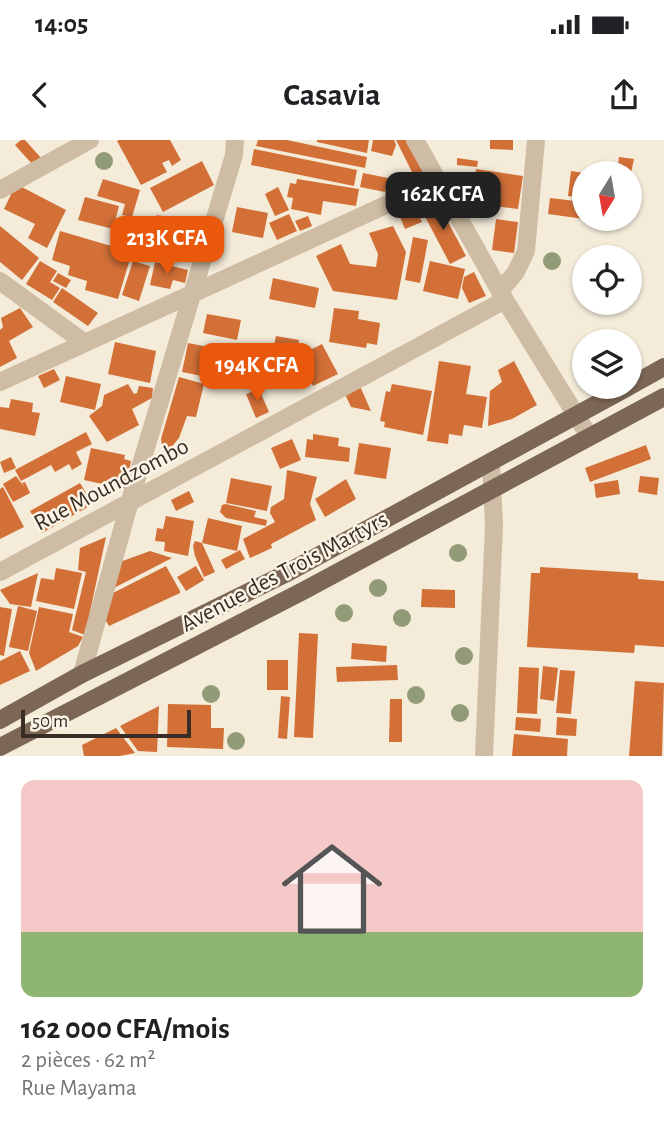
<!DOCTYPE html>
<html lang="fr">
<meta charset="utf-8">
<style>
:root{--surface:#fff;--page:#f6f6f6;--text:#202124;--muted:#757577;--accent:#ea580c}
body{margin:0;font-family:"Alegreya Sans",sans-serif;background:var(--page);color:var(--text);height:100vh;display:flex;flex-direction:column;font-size:26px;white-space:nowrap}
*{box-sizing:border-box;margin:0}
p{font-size:23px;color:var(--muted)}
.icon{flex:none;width:38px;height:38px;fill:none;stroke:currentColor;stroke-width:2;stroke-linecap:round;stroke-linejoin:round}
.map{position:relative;height:616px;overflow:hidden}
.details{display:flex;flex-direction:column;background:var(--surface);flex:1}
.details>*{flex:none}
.needle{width:46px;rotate:191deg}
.controls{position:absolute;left:572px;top:21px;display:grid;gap:14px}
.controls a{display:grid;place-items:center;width:70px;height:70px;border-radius:50%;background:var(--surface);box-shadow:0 2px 5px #0004;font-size:35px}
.scale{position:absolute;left:21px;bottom:18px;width:170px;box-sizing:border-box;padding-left:7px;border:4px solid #382e26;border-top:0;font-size:19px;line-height:24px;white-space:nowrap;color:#382e26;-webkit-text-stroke:5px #fbf4e6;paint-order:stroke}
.price{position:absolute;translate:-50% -60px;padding:0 16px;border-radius:14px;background:var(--accent);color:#fff;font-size:23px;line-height:46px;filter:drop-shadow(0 2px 4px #0008)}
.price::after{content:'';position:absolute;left:50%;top:42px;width:21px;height:16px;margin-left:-10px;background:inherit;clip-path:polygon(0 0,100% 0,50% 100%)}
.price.active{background:#222;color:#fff}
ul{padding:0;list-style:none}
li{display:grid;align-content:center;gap:14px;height:371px;padding:0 21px}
li span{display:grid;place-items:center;height:217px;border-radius:14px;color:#555}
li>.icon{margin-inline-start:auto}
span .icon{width:126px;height:126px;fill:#fffc;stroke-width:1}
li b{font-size:30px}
.status{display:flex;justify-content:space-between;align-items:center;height:49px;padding:0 35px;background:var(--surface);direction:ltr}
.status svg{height:19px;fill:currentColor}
header{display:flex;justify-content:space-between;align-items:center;height:91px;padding:0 21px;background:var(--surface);font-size:32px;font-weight:700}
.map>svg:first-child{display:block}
.building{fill:#d37038}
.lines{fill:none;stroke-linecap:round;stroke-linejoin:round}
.minor{stroke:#cebca4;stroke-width:18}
.primary{stroke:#7c6756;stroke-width:18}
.tree{fill:#929b77}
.labels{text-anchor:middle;stroke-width:5;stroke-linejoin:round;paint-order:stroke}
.street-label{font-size:24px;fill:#382e26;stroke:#fbf4e6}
</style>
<div class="status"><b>14:05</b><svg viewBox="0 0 49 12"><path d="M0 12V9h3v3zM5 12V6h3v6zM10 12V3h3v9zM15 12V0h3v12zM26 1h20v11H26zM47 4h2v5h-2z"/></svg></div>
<header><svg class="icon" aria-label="back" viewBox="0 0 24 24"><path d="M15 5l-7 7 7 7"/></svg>Casavia<svg class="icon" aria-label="share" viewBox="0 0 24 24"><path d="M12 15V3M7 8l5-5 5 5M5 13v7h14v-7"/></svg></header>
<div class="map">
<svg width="664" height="616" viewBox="0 0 664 616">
<rect width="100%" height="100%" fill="#f4ebd9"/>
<path class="building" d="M 21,0 L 25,0 L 41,18 L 33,25 L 15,5 Z
M 119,0 L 170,0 L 181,20 L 172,26 L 169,20 L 162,23 L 167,32 L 141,45 L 117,1 Z
M 258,0 L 287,0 L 367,17 L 365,28 L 256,6 Z
M 317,0 L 369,0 L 367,13 L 317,2 Z
M 373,0 L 394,0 L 396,5 L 392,16 L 371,11 Z
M 396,0 L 407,0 L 423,32 L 414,36 Z
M 490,0 L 513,0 L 513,10 L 490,9 Z
M 254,9 L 357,30 L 354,46 L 251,25 Z
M 619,17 L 634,19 L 631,33 L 617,33 Z
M 457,18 L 478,21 L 477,27 L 457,25 Z
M 202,21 L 214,45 L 163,72 L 150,48 Z
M 476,29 L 523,36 L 518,69 L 471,63 Z
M 571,31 L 584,33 L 584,58 L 568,56 Z
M 363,33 L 388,38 L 385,52 L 360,47 Z
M 103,39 L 140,50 L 132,77 L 122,75 L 125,64 L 97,56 Z
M 297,39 L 359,49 L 356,66 L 323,61 L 321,75 L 291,69 L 293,58 L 287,57 L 290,43 L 296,44 Z
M 16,44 L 66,70 L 47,108 L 28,98 L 35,84 L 4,69 Z
M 278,47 L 289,70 L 275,76 L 265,54 Z
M 85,57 L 119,66 L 113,89 L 78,80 Z
M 550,58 L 584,62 L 584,79 L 548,74 Z
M 437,61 L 466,116 L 450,124 L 421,69 Z
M 415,66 L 422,82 L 405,89 L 398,72 Z
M 237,67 L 268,73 L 263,98 L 232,92 Z
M 289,74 L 297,91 L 277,100 L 269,83 Z
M 157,75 L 202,84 L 197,105 L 153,97 Z
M 308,76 L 312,86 L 300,91 L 295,81 Z
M 496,79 L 518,82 L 514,113 L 492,110 Z
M 0,86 L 39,118 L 22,140 L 0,122 Z
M 393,86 L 406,112 L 397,160 L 333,151 L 316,116 L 341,104 L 350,124 L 376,127 L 378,114 L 369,93 Z
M 60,91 L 132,112 L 118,159 L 85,150 L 87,141 L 68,135 L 70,126 L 52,120 Z
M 413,97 L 428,100 L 420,143 L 405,140 Z
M 40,121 L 57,131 L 50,142 L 60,148 L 52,160 L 26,144 Z
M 133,121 L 150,126 L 139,161 L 122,155 Z
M 430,121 L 465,129 L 458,159 L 423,151 Z
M 155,122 L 188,130 L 185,143 L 173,140 L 170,149 L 150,145 Z
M 474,132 L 486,156 L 469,163 L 462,148 L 464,137 Z
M 58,133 L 71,140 L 66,148 L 53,141 Z
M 273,138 L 319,148 L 315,168 L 269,159 Z
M 62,148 L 98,173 L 88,186 L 53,162 Z
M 20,168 L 33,187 L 9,201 L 17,218 L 0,227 L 0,190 L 3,187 L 1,178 Z
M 334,168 L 359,171 L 358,179 L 380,183 L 377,205 L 367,203 L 366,208 L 329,202 Z
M 207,174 L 241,180 L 237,200 L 203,193 Z
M 276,196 L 299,200 L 295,222 L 283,220 L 284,215 L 273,210 Z
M 115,202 L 156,211 L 150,243 L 108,234 Z
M 188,203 L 244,214 L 238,243 L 182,232 Z
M 322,204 L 338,234 L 313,246 L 298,216 Z
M 259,219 L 296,226 L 292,249 L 255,243 Z
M 439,221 L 471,226 L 466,254 L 487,257 L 482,288 L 464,285 L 462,296 L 449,294 L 448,304 L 427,301 Z
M 514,221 L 537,265 L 512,279 L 488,286 L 490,251 L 502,242 L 498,230 Z
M 54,229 L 60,240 L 44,248 L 38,236 Z
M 66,236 L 101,244 L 95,270 L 60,262 Z
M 179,237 L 204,244 L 196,277 L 187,276 L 179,298 L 164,316 L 161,299 Z
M 128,244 L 134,254 L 137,253 L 139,246 L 153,248 L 152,258 L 132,269 L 139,285 L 107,302 L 89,276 L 102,266 L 104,255 Z
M 359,244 L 371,271 L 351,267 L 344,252 Z
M 392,244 L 432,251 L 423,295 L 384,287 L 385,282 L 380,281 L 386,251 L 390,252 Z
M 259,249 L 269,272 L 256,278 L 246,254 Z
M 11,259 L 33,263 L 32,272 L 40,273 L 35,296 L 0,289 L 0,267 L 9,268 Z
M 86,292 L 92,304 L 76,312 L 82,324 L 72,330 L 69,324 L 55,332 L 51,325 L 21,341 L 15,330 Z
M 313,294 L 339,298 L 338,306 L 350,308 L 349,322 L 305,317 L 307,299 L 313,300 Z
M 292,299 L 301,320 L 280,329 L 271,308 Z
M 359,303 L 391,308 L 386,339 L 354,334 Z
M 646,305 L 651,319 L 590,342 L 585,328 Z
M 91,308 L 125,315 L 124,319 L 131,321 L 125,349 L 84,340 Z
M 11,317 L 16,328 L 4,333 L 0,322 Z
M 287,330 L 317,337 L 310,364 L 316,380 L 271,404 L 272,408 L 250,418 L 243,399 L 275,382 L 270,373 L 271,367 L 284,359 Z
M 16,336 L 25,348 L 22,343 L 25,342 L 30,353 L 13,362 L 3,344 Z
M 640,336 L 659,338 L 657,355 L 638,352 Z
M 231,338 L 272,346 L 267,371 L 226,363 Z
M 346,339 L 356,359 L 325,377 L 315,359 Z
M 618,340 L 620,354 L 596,358 L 594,344 Z
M 80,343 L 93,364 L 42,393 L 30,371 Z
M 3,347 L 24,387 L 0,399 L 0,349 Z
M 189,351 L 194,362 L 176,371 L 171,360 Z
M 226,364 L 256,371 L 254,377 L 267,380 L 266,386 L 226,378 L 220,372 L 222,365 Z
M 166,376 L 194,381 L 188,416 L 164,411 L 165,402 L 155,401 L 157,388 L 163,389 Z
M 208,378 L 242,386 L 237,411 L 202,403 Z
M 106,397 L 85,495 L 72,490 L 86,432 L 78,430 L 80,408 Z
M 195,401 L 202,403 L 215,432 L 204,437 L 195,416 L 193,406 Z
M 240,410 L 245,419 L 226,429 L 221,420 Z
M 150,411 L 172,418 L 112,449 L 117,423 Z
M 166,426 L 180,451 L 180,453 L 109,486 L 106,481 L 100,479 L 113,453 Z
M 196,426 L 204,440 L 186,451 L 177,437 Z
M 540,427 L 638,433 L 638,439 L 664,441 L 664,507 L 635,505 L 634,513 L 527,507 L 531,433 L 540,433 Z
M 56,428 L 82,433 L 74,469 L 36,461 L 41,438 L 54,440 Z
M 38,433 L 31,467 L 10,464 L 0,450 Z
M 422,449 L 455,450 L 455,468 L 421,467 Z
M 18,466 L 37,471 L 28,511 L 9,507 Z
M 0,467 L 12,469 L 4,516 L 0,515 Z
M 39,467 L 73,474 L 69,492 L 83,497 L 78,506 L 36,531 L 29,513 Z
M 299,493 L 318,494 L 313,598 L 294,597 Z
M 352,503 L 387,506 L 386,522 L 351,519 Z
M 20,511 L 30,531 L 0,545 L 0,521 Z
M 267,520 L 288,520 L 288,550 L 267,550 Z
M 397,525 L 398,540 L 337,542 L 336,527 Z
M 543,526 L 558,528 L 554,561 L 540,559 Z
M 519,527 L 539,528 L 537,574 L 517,573 Z
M 560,530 L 575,531 L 571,574 L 556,573 Z
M 635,541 L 664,543 L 662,616 L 629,616 Z
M 281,556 L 290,557 L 287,599 L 278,598 Z
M 390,559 L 402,559 L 402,602 L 389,602 Z
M 168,564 L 211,565 L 211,588 L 224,588 L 223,609 L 167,607 Z
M 159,566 L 157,612 L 138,611 L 120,586 Z
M 516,577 L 541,579 L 540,592 L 515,590 Z
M 557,577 L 577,579 L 576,596 L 556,595 Z
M 116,588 L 135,613 L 120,616 L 84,616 L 82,605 Z
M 514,594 L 568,599 L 567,616 L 512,616 Z"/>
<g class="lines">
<path class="minor" d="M 415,0 L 505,160 L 589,296
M 0,50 L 90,0
M 0,141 L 85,203
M 500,151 L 516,132 L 526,111 L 536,0
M 0,242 L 438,41
M 0,432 L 505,160
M 82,534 L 130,361 L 234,15 L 235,0
M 484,616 L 494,385 L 491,322"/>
<path class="primary" d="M 630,246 L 664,227
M 0,580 L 82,534 L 285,434 L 628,247
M 0,607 L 303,451 L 664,257"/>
</g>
<g class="tree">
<circle cx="104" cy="21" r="9"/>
<circle cx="552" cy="121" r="9"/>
<circle cx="458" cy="413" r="9"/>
<circle cx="378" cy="448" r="9"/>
<circle cx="344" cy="473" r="9"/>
<circle cx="402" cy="478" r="9"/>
<circle cx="464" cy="516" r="9"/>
<circle cx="211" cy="554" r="9"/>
<circle cx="416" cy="555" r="9"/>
<circle cx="460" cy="573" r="9"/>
<circle cx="236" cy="601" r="9"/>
</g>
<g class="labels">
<g class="street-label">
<text transform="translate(111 344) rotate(-28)" y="8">Rue Moundzombo</text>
<text transform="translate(284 431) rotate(-28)" y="8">Avenue des Trois Martyrs</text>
</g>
</g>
</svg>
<div class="controls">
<a><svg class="needle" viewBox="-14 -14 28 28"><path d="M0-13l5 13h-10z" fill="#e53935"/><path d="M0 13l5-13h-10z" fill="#757577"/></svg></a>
<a><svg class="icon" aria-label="locate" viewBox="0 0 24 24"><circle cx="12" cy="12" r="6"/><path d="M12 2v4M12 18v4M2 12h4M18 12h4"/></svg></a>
<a><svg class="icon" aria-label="layers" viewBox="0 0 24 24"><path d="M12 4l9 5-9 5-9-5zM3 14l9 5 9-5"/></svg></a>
</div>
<div class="scale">50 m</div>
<b class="price active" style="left:443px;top:92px">162K CFA</b>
<b class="price" style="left:167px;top:136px">213K CFA</b>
<b class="price" style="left:257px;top:263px">194K CFA</b>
</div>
<section class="details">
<ul>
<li><span style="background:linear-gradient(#f6c9c9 70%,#8fb573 0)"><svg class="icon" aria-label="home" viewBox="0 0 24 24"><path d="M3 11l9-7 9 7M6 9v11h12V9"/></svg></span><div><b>162 000 CFA/mois</b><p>2 pièces · 62 m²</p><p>Rue Mayama</p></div></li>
</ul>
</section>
